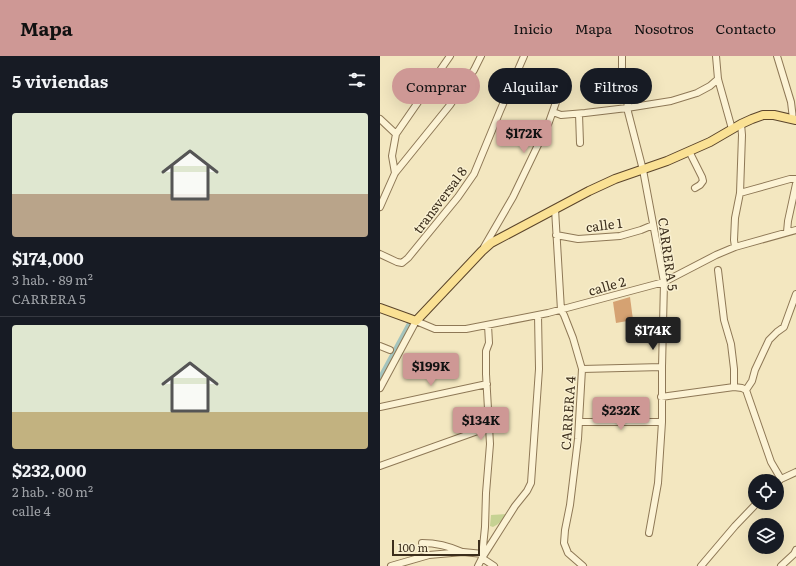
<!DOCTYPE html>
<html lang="es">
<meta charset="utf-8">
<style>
:root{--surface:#171b24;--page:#20242c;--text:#f1f3f6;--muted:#9ea1a6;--line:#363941;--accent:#ce9895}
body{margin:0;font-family:Literata,serif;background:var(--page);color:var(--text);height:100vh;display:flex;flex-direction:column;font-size:15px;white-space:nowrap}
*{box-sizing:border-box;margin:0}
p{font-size:13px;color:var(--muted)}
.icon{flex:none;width:22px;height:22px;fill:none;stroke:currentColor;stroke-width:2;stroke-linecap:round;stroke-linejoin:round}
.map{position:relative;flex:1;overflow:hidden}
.side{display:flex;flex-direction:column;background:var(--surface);width:380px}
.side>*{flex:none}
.top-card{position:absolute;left:12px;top:12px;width:344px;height:36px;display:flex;gap:8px}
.fabs{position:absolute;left:368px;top:418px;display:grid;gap:8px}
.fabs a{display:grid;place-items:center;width:36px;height:36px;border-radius:50%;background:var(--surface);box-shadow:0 4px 16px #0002;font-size:20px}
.scale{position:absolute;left:12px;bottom:10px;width:88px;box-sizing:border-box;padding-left:4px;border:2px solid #3c2e1c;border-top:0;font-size:11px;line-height:14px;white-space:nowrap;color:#3c2e1c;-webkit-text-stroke:3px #f9f0d1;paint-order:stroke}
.price{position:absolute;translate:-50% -34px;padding:0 9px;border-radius:4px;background:var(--accent);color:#111;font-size:13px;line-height:26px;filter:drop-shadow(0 1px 2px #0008)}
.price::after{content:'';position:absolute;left:50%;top:24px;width:12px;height:9px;margin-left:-6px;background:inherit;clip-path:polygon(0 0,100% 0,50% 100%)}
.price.selected{background:#222;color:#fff}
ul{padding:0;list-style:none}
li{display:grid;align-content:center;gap:8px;height:212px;padding:0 12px}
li+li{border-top:1px solid var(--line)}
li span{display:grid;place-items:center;height:124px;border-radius:4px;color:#555}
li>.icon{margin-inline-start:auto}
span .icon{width:72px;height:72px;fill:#fffc;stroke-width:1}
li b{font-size:17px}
h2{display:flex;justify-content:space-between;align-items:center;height:48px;padding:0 12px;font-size:17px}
.chip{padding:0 14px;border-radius:18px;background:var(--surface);box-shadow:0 4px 16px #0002;font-size:14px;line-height:36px}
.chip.selected{background:var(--accent);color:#111}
header{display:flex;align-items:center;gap:24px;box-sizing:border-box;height:56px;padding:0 20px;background:var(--accent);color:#111}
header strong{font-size:19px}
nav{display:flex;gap:22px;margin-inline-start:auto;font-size:14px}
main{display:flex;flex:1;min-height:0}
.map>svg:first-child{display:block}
.green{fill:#c6d293}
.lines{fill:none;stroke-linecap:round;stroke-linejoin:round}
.canal{stroke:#a4c4bd;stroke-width:6}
.building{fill:#d5a272}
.minor-casing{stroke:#8e7856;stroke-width:8}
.major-casing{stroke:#5b452b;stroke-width:10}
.minor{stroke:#fcf3d5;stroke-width:6}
.major{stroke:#fae194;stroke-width:8}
.labels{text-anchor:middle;stroke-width:3;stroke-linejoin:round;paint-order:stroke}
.street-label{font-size:13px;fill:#3c2e1c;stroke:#f9f0d1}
</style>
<header>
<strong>Mapa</strong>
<nav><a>Inicio</a><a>Mapa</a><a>Nosotros</a><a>Contacto</a></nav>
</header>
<main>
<section class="side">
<h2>5 viviendas<svg class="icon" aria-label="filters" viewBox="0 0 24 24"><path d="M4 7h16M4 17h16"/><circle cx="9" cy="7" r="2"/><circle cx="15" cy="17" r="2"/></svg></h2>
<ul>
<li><span style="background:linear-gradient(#dfe7d0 65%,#b9a48a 0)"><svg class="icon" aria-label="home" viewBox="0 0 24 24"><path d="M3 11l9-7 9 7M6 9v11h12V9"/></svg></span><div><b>$174,000</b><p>3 hab. · 89 m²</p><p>CARRERA 5</p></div></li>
<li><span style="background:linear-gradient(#dfe7d0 70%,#c2b280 0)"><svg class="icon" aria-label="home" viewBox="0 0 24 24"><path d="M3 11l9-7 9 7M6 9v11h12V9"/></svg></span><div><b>$232,000</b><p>2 hab. · 80 m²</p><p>calle 4</p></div></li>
</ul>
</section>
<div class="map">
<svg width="416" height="510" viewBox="0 0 416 510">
<rect width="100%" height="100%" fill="#f3e7c0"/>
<path class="green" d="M 127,458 C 124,463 119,468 113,471 L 110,470 L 111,459 Z"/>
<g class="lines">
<path class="canal" d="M 0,323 L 32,264"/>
</g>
<path class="building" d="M 250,241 L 253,264 L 236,267 L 233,246 Z"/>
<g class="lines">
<g class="minor-casing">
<path id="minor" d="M 242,0 L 242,19 L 248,46 L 247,52 L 263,114 L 284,226 L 282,311 L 282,366 L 278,427 L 269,477
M 336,0 L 338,23 L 352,73
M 397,0 L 411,46 L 413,63
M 173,56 L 181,59 L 205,57 L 247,52 L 291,45 L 317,37 L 330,30 L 338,23
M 199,58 L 200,87
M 0,63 L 16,78 L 12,100 L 15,117
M 16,78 L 70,0
M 309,95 L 322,121 L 323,125 L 320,129 L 315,132
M 360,137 L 410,123 L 416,123
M 0,151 L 15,117 L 70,49 L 94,14 L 101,0
M 175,153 L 181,254 L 184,259 L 193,282 L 202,313 L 198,383 L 190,449 L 185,474 L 184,487 L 188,497 L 203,510
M 407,176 L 408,165 L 416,128
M 176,179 L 198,183 L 240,180 L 261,174 L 273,169
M 104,191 L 133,141 L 169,66 L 180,35 L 179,32 L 138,14
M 355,191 L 354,184 L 355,162 L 360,137 L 362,79 L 361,68
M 0,198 L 17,206 L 22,207 L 28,202 L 78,141 L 94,118 L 120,55 L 144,0
M 338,214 L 344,264 L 351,288 L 354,313 L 354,331
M 0,290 L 10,294
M 202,313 L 282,311
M 0,332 L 36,265 L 55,273 L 86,273 L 168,257 L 284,226 L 336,199 L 355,191 L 416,174
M 366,334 L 372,325 L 375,314 L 389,284 L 397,276 L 404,271 L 416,238
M 281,341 L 354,331 L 362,332 L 366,334 L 391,406 L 401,423
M 0,351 L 107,328
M 199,366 L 282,366
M 0,410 L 109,371
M 397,427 L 401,423 L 416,416
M 42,487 C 56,487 69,490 82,496
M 102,502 L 135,450 L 147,435 L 151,427 L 159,313 L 158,259
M 102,502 L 114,510
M 11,510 L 49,499 L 83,496 L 103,498
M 98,510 L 102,502 L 103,491 L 105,471 L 106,437 L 110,388 L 106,318 L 106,295 L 109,287 L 108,269
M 321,510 L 355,470 L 377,447
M 401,510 L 414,498 L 416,494"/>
</g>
<g class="major-casing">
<path id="major" d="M 0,252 L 36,265 L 102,195 L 111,187 L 209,135 L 235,123 L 287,105 L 330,86 L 361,68 L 372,63 L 383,59 L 394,59 L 416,64"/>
</g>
<use href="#minor" class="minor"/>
<use href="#major" class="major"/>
</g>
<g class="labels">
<g class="street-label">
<text transform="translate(60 144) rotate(-53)" y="5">transversal 8</text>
<text transform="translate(224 169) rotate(-7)" y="5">calle 1</text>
<text transform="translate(288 198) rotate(82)" y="5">CARRERA 5</text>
<text transform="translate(227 230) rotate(-16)" y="5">calle 2</text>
<text transform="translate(188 357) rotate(-86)" y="5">CARRERA 4</text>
</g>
</g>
</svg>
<div class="fabs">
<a><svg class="icon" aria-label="locate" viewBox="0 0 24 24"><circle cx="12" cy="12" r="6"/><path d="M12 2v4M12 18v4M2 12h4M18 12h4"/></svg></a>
<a><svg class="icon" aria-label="layers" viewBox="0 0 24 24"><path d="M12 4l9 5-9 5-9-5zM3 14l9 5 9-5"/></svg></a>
</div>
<div class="scale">100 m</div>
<b class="price" style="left:144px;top:98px">$172K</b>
<b class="price selected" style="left:273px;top:295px">$174K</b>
<b class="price" style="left:51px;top:331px">$199K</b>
<b class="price" style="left:241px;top:375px">$232K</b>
<b class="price" style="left:101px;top:385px">$134K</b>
<div class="top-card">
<a class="chip selected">Comprar</a>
<a class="chip">Alquilar</a>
<a class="chip">Filtros</a>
</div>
</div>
</main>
